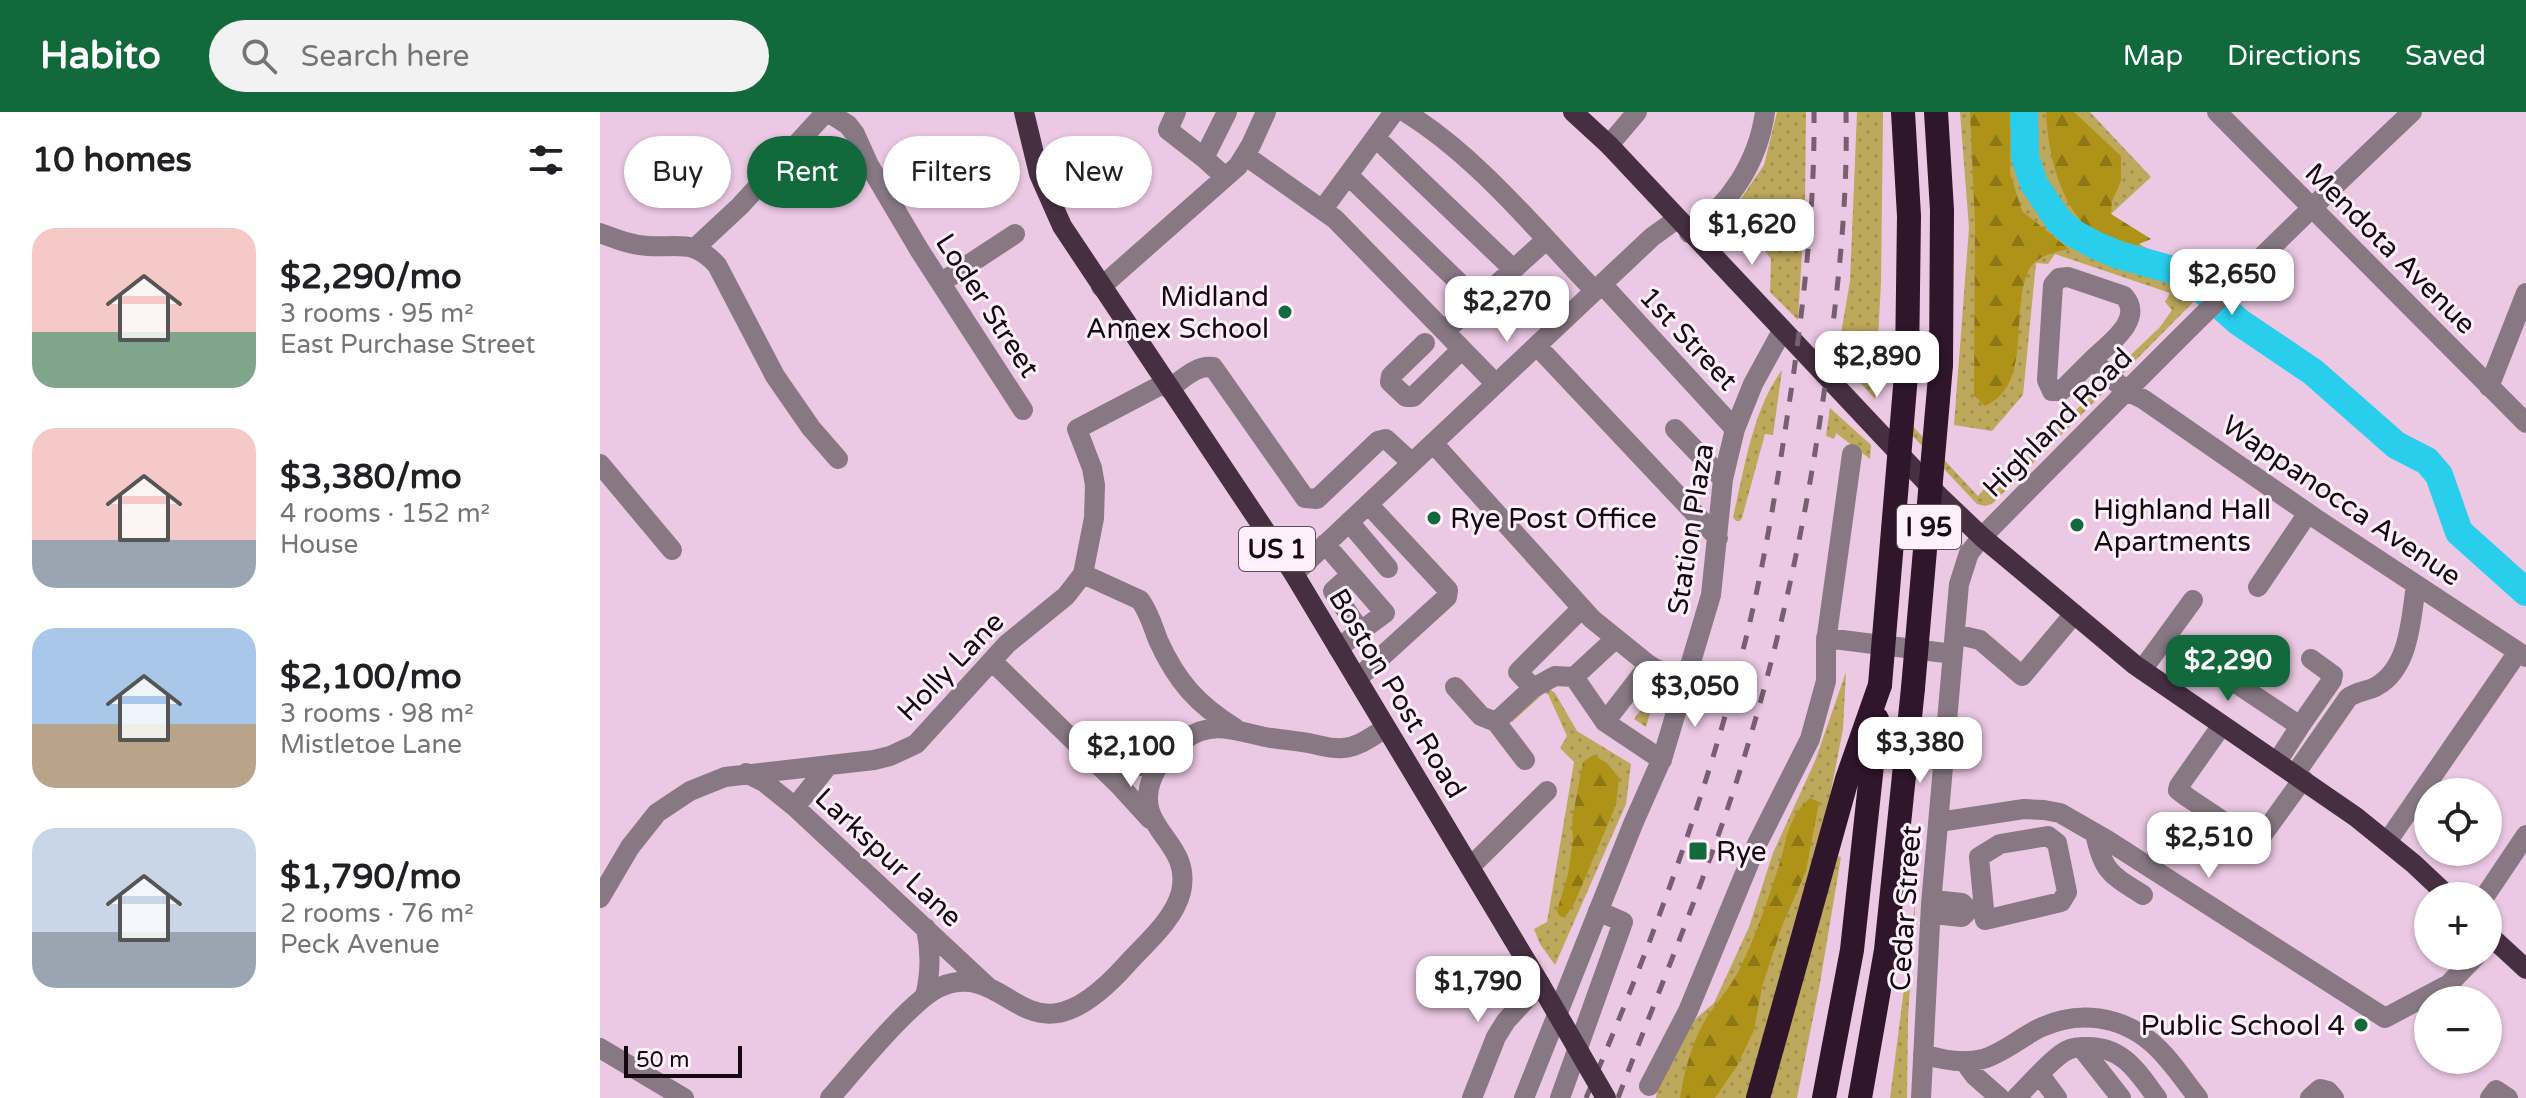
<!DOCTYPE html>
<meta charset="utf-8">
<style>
:root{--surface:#fff;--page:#f2f2f2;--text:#202124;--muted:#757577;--accent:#12693b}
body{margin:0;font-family:"Varela Round",sans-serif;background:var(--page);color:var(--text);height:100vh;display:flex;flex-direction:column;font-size:30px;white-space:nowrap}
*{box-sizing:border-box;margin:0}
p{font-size:26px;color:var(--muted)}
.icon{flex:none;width:44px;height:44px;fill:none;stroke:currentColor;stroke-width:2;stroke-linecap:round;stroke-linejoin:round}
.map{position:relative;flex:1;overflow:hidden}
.details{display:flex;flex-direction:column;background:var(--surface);width:600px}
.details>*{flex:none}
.guide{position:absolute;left:24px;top:24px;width:760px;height:72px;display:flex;gap:16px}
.fabs{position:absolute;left:1814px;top:666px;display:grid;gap:16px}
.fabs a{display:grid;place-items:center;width:88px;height:88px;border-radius:50%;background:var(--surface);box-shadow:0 2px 6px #0004;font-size:40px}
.scale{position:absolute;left:24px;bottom:20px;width:118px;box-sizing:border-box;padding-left:8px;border:4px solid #140811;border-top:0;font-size:22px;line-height:28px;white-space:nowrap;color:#140811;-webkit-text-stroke:6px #fff0fb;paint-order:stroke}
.price{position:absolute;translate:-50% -68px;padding:0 18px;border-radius:16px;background:#fff;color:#222;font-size:26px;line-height:52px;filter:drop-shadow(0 2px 4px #0008)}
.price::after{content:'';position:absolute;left:50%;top:48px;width:24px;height:18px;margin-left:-12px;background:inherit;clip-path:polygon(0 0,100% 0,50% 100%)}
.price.current{background:var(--accent);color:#fff}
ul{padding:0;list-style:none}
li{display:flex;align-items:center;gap:24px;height:200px;padding:0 32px}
li span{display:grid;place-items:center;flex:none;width:224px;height:160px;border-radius:24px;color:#555}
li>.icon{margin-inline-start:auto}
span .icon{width:96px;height:96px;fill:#fffc;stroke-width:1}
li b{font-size:34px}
h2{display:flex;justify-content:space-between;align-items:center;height:96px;padding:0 32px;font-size:34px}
.pill{padding:0 28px;border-radius:36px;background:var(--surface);box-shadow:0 2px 6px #0004;font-size:28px;line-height:72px}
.pill.current{background:var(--accent);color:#fff}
header{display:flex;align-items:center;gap:48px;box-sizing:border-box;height:112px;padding:0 40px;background:var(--accent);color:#fff}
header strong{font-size:38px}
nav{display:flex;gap:44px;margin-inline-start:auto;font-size:28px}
.search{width:560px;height:72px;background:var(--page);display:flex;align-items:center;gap:20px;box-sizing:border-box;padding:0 28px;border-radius:44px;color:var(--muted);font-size:30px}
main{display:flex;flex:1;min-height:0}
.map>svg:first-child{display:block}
.grass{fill:url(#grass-dots)}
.forest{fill:url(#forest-firs)}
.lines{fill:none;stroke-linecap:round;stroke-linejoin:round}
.river{stroke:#29ceec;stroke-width:28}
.minor{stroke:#877883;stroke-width:20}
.major{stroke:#472f42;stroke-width:20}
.highway{stroke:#30162b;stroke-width:24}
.rail{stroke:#755f70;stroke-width:5;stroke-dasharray:14 14;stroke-linecap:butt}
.major-bridge{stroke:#472f42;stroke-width:20}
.highway-bridge{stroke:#30162b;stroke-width:24}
.poi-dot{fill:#12693b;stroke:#fff0fb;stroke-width:3}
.labels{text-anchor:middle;stroke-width:6;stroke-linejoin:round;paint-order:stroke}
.shield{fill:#fff0fb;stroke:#5a4e57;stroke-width:2}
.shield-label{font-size:26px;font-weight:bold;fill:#140811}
.street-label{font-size:28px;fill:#140811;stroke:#fff0fb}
.poi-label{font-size:28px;fill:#140811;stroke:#fff0fb;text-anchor:start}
</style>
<header>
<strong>Habito</strong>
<div class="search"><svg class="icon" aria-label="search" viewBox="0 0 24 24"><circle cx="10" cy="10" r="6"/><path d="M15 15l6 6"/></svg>Search here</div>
<nav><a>Map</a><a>Directions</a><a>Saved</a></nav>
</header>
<main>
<section class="details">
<h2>10 homes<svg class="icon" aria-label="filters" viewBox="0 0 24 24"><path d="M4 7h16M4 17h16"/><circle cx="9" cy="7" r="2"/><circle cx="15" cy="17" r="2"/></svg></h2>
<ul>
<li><span style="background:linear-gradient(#f6c9c9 65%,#7fa58c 0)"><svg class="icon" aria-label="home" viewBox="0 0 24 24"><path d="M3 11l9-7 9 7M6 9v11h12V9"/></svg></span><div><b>$2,290/mo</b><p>3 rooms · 95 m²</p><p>East Purchase Street</p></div></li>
<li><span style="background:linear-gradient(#f6c9c9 70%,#9aa5b1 0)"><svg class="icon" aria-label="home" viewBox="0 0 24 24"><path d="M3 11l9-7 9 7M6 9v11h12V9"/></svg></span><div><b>$3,380/mo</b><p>4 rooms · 152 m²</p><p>House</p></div></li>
<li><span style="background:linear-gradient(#a9c7e8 60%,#b9a48a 0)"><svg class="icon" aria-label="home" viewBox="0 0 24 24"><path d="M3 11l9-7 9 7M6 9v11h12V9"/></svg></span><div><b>$2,100/mo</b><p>3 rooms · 98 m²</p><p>Mistletoe Lane</p></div></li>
<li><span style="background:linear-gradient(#c9d6e8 65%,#9aa5b1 0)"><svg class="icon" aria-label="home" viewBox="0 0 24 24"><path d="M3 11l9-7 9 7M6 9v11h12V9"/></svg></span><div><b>$1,790/mo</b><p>2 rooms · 76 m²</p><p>Peck Avenue</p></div></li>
</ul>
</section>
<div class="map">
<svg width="1926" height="986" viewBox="0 0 1926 986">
<defs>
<pattern id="grass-dots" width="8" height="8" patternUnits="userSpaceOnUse" patternTransform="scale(2)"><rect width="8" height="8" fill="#bea85c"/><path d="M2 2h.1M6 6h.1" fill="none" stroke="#a28f4f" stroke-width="1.8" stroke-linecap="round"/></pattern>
<pattern id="forest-firs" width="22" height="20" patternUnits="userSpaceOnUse" patternTransform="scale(2)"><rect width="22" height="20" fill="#af9318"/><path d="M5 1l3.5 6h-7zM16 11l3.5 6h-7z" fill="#8d7614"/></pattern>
</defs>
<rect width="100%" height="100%" fill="#ebc8e3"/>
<path class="grass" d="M 1177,0 L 1206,0 L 1205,89 L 1198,208 L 1170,180 L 1171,147 L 1152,122 L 1133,138 L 1120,123 L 1120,117 L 1164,53 Z
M 1257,0 L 1283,0 L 1283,4 L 1281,170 L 1275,287 L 1237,245 L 1250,169 Z
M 1360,0 L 1490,0 L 1551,65 L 1511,102 L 1539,132 L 1613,170 L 1523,261 L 1517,256 L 1560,215 L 1572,198 L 1565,190 L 1570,181 L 1455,142 L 1448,152 L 1436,151 L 1423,283 L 1392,319 L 1354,313 L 1369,116 Z
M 1182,258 L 1173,323 L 1165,322 L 1142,406 L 1140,409 L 1136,409 L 1133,405 C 1145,356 1152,299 1182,258 Z
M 1504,270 L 1509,275 L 1392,392 L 1385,394 L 1377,392 L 1307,318 L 1307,308 L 1378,384 L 1389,371 L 1397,377 Z
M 1230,296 L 1271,333 L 1270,347 L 1236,321 L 1234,327 L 1226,324 Z
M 1246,560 L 1243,617 L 1230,684 L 1151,986 L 1056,986 L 1057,976 L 1092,910 L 1114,891 L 1149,815 L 1173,741 L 1215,649 Z
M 946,574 L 955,581 L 977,619 L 1031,652 L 1026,692 L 955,853 L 940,832 L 934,817 L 947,810 L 974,650 L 960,636 L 967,624 L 948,582 L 944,581 L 912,610 L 910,608 Z
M 1057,577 L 1046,615 L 1034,607 Z
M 1237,744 L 1241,745 L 1220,871 L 1197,986 L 1169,986 Z
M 1316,783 L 1308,905 L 1307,986 L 1290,986 Z"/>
<path class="forest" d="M 1370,0 L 1411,0 L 1410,61 L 1422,99 L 1469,137 C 1456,140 1438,143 1430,156 C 1408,195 1435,272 1385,294 L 1374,283 L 1375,113 Z
M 1446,0 L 1474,0 L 1521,44 L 1521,69 L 1512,89 L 1511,102 L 1551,127 L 1539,132 L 1531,141 C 1469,124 1449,59 1446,0 Z
M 993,643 L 1007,651 L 1019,666 L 1016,693 L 974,792 L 966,804 L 960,805 L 957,799 L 968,762 L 973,728 L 972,708 L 983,650 Z
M 1210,686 L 1219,690 L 1206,759 L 1182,814 L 1162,875 L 1154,918 L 1137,954 L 1115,986 L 1080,986 C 1084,961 1091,933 1104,910 C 1114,893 1129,878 1138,860 C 1155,827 1166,792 1178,757 C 1188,728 1185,709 1210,686 Z"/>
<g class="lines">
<path class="river" d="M 1424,0 L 1425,45 L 1434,72 L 1459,109 L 1473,121 L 1495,133 L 1519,143 L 1573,158 L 1589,166 L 1639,210 L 1713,260 L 1796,333 L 1827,349 L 1839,363 L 1859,420 L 1926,480"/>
<path class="minor" d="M 228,0 L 248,13 L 255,22 L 269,53 L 320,139 L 423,298
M 576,0 L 568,18 L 604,46
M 805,0 C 877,44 937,119 995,179
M 1617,0 L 1926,311
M 776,26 L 913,157
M 1009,33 L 1037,0
M 646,44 L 735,107 L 896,272
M 748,63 L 878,189
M 625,65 L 604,46 L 627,0
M 723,97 L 794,0
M 0,121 C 16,127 31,133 48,134 C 80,136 93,127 117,153 L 175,264 L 211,316 L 238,347
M 1089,121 C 1130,93 1158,50 1165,0
M 96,135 L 140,94 L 226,0
M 342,170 L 415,122
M 1002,172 L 1135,317
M 501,175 L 638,54 L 651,33 L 666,0
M 845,219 L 946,128
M 825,231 L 791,264 L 790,270 L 806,285 L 813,285 L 862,237
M 937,234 L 1118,426
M 1492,248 L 1461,279 L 1452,279 L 1447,268 L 1453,173 L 1459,166 L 1468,165 L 1524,184 C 1545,208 1508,232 1492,248 L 1526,279 L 1543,287 L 1715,406 L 1926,545
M 1889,275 L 1926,181
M 569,277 C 583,267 596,253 613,255 L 705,386 L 717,387 L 778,329 L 786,327 L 812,351
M 1075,317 L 1123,367
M 833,331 L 992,507 L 1049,553 L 1086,574
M 0,352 L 72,438
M 749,410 L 788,456
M 725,432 L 785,501 L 738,536
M 483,462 L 540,488 C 549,500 553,515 558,528 C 577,570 597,592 635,616
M 694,462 L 1052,125 L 1077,107
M 751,463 L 733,479 L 761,520
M 1658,475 L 1708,401
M 1355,522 L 1380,528 L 1422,564 L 1474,502
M 1226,526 L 1353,542
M 1015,527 L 974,565 L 1005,610 L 1062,648
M 392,549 L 519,673 L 550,707
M 1542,558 L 1593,488
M 974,565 L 955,564 L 933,576 L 918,560 L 982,496
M 757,567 L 847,485 L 848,478 L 768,392
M 1634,570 L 1700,614 L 1677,650
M 855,575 L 881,604 L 896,610
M 1005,610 L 1049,553
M 1622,613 L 1579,674 L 1578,678 L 1587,685 L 1653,729 L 1661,725 L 1703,667
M 1700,614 L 1732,568 L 1733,563 L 1711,547
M 925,648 L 896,610 L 933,576
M 500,654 L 531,655 L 559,651
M 146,661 L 164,670 L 195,695 L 388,875
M 1695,662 L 1748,586 C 1758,578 1767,580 1777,574 C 1810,555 1811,506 1816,473
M 195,695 L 227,655
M 1339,710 L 1424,697 L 1444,698 L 1460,701 L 1507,728 L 1785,906 L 1849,872 L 1876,844
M 1495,721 C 1503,760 1510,762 1543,783
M 1448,724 L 1457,731 L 1467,780 L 1461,790 L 1385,808 L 1379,745 L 1400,732 Z
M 1787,730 L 1918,540
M 870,755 L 947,679
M 1885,784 L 1926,723
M 0,786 L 30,735 L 57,701 L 90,679 L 125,665 L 274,648 L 290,644 L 316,632 L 407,532 L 466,484 L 483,462 L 494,406 L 495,373 L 492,356 L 477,317 L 565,271
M 1331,795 L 1339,796 L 1343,803 L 1362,805 L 1369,798 L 1362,791 L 1343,789 L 1339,796
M 325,884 C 331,861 331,840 326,816
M 1481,935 L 1521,986
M 0,936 L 84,986
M 1323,942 C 1342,948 1363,952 1383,947 C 1404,941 1422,924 1442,915 C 1479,898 1520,904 1551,930 C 1569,945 1583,967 1598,986
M 1364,949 L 1375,964 L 1400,986
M 1440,963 L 1457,986
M 1049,974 L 1088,899 L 1157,732 L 1210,627 L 1226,569 L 1226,530 L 1252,342
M 230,986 C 253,960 312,887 340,875 C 413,844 425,966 527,852 C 545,832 574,808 581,780 C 593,727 530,718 553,664 C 559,650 571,637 584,628 C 615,606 639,621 671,626 C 685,628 699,629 713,632 C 723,634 732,637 743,636 C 759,635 772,624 786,616
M 872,986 L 896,925 L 906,909 L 940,872
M 924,986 L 1033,712 L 1063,644 L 1111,483 L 1123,367 L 1135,317 L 1153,272 L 1182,219
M 960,986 L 1023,810 L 998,799
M 1321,986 L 1331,792 L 1359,472 L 1369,441 L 1382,425 C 1524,281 1666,138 1812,0
M 1416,986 C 1430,972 1445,954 1461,942 C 1467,937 1476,935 1484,935 C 1522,933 1537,959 1557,986
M 1710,986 L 1720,977 L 1728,979 L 1734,986
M 1890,986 L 1896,978 L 1908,986"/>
<path class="major" d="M 424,0 L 439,62 L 462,114 L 694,462 L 940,872
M 973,0 L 1009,33 L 1340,385 L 1382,425 L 1535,553 L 1756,705 L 1814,752 L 1848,784
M 1888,822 L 1926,857"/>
<path class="highway" d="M 1303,0 L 1309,104 L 1307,251
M 1336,0 L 1342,98 L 1341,253
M 1158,986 L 1247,667 L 1280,573
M 1224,986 L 1252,838 L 1277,607
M 1260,986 L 1286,838 L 1313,576"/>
<path class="rail" d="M 986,986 C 1047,844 1102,696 1141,546 C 1165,454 1179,360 1193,266 C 1205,178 1215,89 1214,0
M 1018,986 C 1058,880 1102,776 1137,668 C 1179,537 1208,402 1226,266 C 1238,178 1248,89 1246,0"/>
<path class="major-bridge" d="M 940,872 L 1006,986"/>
<path class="highway-bridge" d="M 1280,573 L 1307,251
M 1313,576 L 1341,253"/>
</g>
<g class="poi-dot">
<circle cx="685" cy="200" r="8"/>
<circle cx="834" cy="406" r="8"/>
<circle cx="1477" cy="413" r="8"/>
<rect x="1088" y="729" width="20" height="20" rx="4"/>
<circle cx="1761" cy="913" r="8"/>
</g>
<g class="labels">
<g class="shield">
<rect x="1297" y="393" width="64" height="44" rx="6"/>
<rect x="639" y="415" width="76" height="44" rx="6"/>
</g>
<g class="shield-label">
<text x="1329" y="424">I 95</text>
<text x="677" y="446">US 1</text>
</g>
<g class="street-label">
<text transform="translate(1791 136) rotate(45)" y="10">Mendota Avenue</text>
<text transform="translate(388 193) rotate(57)" y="10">Loder Street</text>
<text transform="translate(1089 226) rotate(47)" y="10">1st Street</text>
<text transform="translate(1457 310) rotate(-45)" y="10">Highland Road</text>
<text transform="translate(1742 388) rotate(34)" y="10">Wappanocca Avenue</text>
<text transform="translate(1090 417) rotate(-81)" y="10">Station Plaza</text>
<text transform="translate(350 554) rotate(-46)" y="10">Holly Lane</text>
<text transform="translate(798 581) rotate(59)" y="10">Boston Post Road</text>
<text transform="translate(289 745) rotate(43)" y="10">Larkspur Lane</text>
<text transform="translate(1305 796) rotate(-86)" y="10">Cedar Street</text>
</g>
<g class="poi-label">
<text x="669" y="194" text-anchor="end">Midland<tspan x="669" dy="32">Annex School</tspan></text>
<text x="1493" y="407">Highland Hall<tspan x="1493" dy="32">Apartments</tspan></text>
<text x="850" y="416">Rye Post Office</text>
<text x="1116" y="749">Rye</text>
<text x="1745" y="923" text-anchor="end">Public School 4</text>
</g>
</g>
</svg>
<div class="fabs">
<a><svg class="icon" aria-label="locate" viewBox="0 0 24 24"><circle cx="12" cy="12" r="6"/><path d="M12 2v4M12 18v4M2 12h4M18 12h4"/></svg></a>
<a>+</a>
<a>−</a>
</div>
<div class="scale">50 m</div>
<b class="price" style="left:1152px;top:155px">$1,620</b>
<b class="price" style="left:1632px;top:205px">$2,650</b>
<b class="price" style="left:907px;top:232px">$2,270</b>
<b class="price" style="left:1277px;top:287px">$2,890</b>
<b class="price current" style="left:1628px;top:591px">$2,290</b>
<b class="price" style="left:1095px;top:617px">$3,050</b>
<b class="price" style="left:1320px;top:673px">$3,380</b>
<b class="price" style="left:531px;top:677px">$2,100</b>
<b class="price" style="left:1609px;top:768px">$2,510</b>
<b class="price" style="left:878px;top:912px">$1,790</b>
<div class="guide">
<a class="pill">Buy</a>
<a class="pill current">Rent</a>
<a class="pill">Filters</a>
<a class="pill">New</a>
</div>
</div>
</main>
